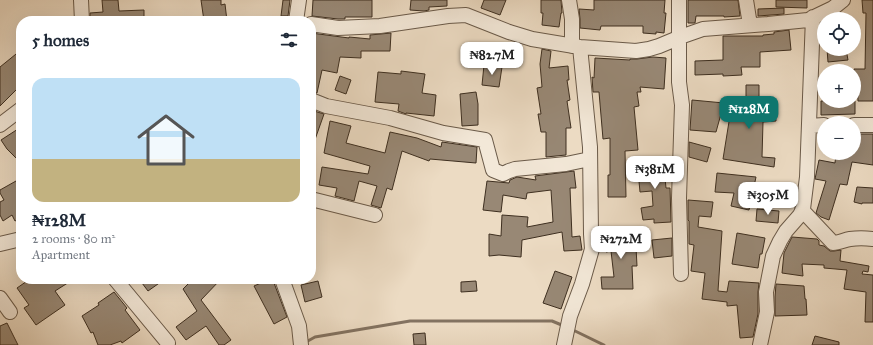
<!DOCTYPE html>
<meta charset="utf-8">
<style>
:root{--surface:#fff;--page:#f6f6f7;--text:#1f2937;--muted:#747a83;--line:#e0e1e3;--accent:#0f766e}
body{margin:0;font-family:"IM FELL Great Primer",serif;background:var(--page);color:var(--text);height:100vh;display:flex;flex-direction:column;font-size:15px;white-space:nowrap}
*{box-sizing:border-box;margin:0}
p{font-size:13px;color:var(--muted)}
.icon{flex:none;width:22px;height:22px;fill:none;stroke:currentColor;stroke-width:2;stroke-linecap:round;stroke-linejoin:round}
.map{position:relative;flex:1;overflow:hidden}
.side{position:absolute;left:16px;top:16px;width:300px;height:268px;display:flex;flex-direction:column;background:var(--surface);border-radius:16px;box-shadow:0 4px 16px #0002}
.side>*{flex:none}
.tools{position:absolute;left:817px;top:12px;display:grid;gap:8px}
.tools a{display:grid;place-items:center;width:44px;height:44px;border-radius:50%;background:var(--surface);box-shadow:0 4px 16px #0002;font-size:20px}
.price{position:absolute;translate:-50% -34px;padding:0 9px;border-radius:8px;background:#fff;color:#222;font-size:13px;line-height:26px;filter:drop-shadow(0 1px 2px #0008)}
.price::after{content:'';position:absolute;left:50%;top:24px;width:12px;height:9px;margin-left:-6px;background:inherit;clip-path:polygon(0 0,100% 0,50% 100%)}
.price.on{background:var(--accent);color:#fff}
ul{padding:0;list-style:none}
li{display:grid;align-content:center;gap:8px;height:212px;padding:0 16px}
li+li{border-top:1px solid var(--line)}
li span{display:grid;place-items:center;height:124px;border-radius:12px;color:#555}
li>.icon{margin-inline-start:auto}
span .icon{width:72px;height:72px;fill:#fffc;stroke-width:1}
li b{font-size:17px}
h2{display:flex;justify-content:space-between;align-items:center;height:48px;padding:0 16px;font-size:17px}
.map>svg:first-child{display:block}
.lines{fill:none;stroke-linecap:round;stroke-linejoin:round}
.stream{stroke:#837361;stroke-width:3}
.building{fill:#988875;stroke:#3e2f20}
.minor-casing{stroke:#6a5a49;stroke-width:16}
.minor{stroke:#f3e8d8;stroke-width:14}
</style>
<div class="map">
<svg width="873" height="345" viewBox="0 0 873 345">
<rect width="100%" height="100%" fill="#ecdbc3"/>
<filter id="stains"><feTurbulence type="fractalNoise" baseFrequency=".005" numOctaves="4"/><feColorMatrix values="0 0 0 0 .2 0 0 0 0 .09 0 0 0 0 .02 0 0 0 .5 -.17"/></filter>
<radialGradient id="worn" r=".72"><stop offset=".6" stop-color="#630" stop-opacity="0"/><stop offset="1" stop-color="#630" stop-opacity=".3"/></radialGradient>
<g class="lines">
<path class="stream" d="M 571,329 L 604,345
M 306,342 L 315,337 L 410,321 L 552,321 L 564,326"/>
</g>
<path class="building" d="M 102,0 L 118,0 L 119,11 L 144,10 L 144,21 L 90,21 L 90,13 L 103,12 Z
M 201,0 L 221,0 L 221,5 L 225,4 L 227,21 L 204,21 Z
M 283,0 L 290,0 L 288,16 L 281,16 Z
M 313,0 L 372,0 L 372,17 L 345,17 L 345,19 L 338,19 L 312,16 Z
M 411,0 L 447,0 L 447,6 L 429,7 L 429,10 L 424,11 L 410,10 Z
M 484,0 L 506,0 L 500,15 L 481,8 Z
M 541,0 L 561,0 L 562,13 L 561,13 L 559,27 L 542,25 L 543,13 L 541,13 Z
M 594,0 L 665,0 L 664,13 L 666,13 L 664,33 L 656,32 L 656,34 L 643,33 L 643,26 L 601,26 L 600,30 L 580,28 L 580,19 L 579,9 L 594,10 Z
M 688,0 L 738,0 L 740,16 L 724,17 L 724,16 L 696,16 L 695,23 L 688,23 Z
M 776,0 L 807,0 L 807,8 L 776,7 Z
M 862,0 L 873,0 L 873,101 L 858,101 L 857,79 L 854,79 L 854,69 L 865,69 L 866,13 L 863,13 Z
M 784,8 L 784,14 L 758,16 L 758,9 Z
M 789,30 L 791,50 L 760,52 L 760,67 L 741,67 L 742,75 L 723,76 L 723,74 L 695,75 L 695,61 L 723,60 L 723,36 L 763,36 L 763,35 L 774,34 L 774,32 Z
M 311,33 L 349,38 L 349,37 L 370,39 L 370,35 L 391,33 L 390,51 L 361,51 L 361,58 L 340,57 L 337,73 L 322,70 L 317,93 L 311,92 Z
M 542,49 L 551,51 L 549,68 L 568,66 L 569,80 L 567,80 L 570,100 L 567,101 L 571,128 L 566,128 L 566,155 L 546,157 L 546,132 L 541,132 L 538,114 L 541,114 L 537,88 L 542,87 L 540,64 Z
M 827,49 L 846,49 L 848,60 L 828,62 Z
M 21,50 L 21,85 L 0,106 L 0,67 Z
M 653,57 L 666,58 L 664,89 L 640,87 L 641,92 L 637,92 L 639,106 L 634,107 L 638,150 L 625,151 L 626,197 L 608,197 L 608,175 L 610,175 L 610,138 L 603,139 L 599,92 L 593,92 L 592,77 L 594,78 L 595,58 L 630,60 L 630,59 L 637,59 Z
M 484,65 L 502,67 L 499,87 L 482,85 Z
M 401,71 L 425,74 L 422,93 L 436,95 L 434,116 L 406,113 L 406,114 L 398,111 L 399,104 L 375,102 L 378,72 L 401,74 Z
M 340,76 L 351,80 L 346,94 L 335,90 Z
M 746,85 L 759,85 L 759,105 L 775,104 L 776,121 L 763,122 L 762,157 L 775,158 L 774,167 L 723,159 L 732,103 L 746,105 Z
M 476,92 L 478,104 L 478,125 L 462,126 L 460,94 Z
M 692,100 L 724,103 L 716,132 L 690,130 Z
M 821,101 L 855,101 L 855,114 L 821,115 Z
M 314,111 L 324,114 L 312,148 L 311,148 L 311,119 Z
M 330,121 L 351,126 L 346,143 L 385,153 L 390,132 L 417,138 L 441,147 L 442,142 L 477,147 L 476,163 L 430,159 L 429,161 L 402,151 L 392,190 L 387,188 L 381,208 L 371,205 L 377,186 L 359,181 L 354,201 L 335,196 L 337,188 L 319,185 L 322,167 L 368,174 L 370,166 L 324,153 Z
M 18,129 L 21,134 L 21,163 L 7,149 L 1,140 Z
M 854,134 L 873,134 L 873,165 L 852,162 L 847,185 L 840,184 L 829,220 L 821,217 L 816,213 L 826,181 L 815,179 L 819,160 L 835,163 L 836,153 L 854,153 Z
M 689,142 L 711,148 L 707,162 L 689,157 Z
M 663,158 L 666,188 L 670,188 L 671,222 L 654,223 L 654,219 L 643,220 L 641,208 L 653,206 L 652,191 L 640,192 L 637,160 Z
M 574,171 L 576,188 L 570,188 L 572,237 L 580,236 L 582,250 L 564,251 L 562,232 L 522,240 L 521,257 L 499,255 L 489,256 L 489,234 L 501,236 L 502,215 L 528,217 L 527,227 L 553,222 L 551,190 L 527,193 L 526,199 L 503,195 L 501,212 L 483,210 L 487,181 L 509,183 L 510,180 L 517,177 L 536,180 L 535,176 Z
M 717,173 L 756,177 L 749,210 L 731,206 L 734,193 L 715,192 Z
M 16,181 L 21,190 L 21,218 L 15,221 L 12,215 L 3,221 L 0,215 L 0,202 L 4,200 L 0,193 L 0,190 Z
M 857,187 L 873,188 L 873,203 L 862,203 L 862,204 L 854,202 Z
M 688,200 L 713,202 L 711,217 L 699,216 L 698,227 L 722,231 L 718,291 L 727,292 L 729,281 L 759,283 L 758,292 L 758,314 L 753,337 L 740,338 L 737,305 L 727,306 L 727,302 L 702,299 L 705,273 L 691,271 L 694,245 L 689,244 L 689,221 L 688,220 Z
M 757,209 L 779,211 L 778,223 L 756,221 Z
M 635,231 L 638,247 L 636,247 L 637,266 L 632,266 L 633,289 L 602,289 L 601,277 L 614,277 L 611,251 L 606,252 L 603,236 Z
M 737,233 L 765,238 L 762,254 L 760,254 L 758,268 L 732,264 Z
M 792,237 L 817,239 L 819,241 L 819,245 L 824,246 L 830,251 L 834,251 L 841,250 L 840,261 L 869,266 L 868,272 L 863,271 L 862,274 L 873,275 L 873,322 L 865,322 L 866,292 L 844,289 L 847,270 L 824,268 L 824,265 L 802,264 L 803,276 L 782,273 L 784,253 Z
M 672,238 L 672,256 L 654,258 L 652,240 Z
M 555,271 L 572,277 L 561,309 L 543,303 Z
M 30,279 L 74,279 L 55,291 L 65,305 L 36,325 L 24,308 L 29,305 L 17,288 Z
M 147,279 L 165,279 L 148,291 L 142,283 Z
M 193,279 L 221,279 L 201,300 L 231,340 L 224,345 L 219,345 L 206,326 L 186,340 L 176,327 L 197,311 L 183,289 Z
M 270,279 L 272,279 L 274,283 L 287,317 L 274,324 L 254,286 Z
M 318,281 L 322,297 L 305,302 L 301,285 Z
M 476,281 L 477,291 L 461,292 L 461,282 Z
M 776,284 L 804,286 L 805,299 L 806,299 L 807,315 L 775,316 L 775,297 Z
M 114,292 L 127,308 L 125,310 L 140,330 L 122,343 L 121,341 L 110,345 L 98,345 L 93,332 L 91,333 L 82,316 L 99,305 L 98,303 Z
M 7,323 L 18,345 L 0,345 L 0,326 Z
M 425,333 L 426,345 L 414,345 L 413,334 Z
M 815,336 L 839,342 L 839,345 L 812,345 Z"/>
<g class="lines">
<g class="minor-casing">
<path id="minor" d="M 81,0 L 82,21
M 569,0 L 572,19 L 572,46
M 679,0 L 679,82 L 682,105 L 679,198 L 681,274
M 746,0 L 750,25
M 296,21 L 299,0
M 311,24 L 338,28 L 380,26 L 448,16 L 466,15 L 509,32 L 532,39 L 580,47 L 636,51 L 649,49 L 659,46 L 683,36 L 703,29 L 768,24 L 808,20 L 833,8 L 843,0
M 311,100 L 326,106 L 390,118 L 443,133 L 485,140 L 493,170 L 503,174 L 509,171 L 515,169 L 566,164 L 590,159
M 0,125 L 21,109
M 854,125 L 873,125
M 809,126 L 824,125
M 311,199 L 375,215
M 802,210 L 833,243 C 839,243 844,240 850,239 C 857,238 865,238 873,239
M 0,244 L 21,239
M 115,279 L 168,343
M 282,279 L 299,326 L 301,345
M 0,298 L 10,312
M 564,345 L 570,316 L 582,284 L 592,249 L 591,234 L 590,147 L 580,47
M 760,345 L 767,312 L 766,292 L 773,256 L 780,241 L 786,231 L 800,215 L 803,209 L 807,177 L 813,17"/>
</g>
<use href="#minor" class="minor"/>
</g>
<rect width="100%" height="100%" filter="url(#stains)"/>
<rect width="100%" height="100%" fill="url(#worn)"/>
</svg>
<div class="tools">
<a><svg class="icon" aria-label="locate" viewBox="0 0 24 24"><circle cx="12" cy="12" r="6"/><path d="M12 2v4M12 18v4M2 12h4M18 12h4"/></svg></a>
<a>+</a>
<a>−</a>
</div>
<b class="price" style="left:492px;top:76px">₦82.7M</b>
<b class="price on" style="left:749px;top:130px">₦128M</b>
<b class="price" style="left:655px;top:190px">₦381M</b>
<b class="price" style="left:768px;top:216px">₦305M</b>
<b class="price" style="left:621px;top:260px">₦272M</b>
<section class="side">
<h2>5 homes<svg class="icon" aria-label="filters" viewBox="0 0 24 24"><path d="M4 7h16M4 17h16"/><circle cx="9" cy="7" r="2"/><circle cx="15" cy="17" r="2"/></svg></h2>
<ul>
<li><span style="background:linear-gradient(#bfe0f5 65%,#c2b280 0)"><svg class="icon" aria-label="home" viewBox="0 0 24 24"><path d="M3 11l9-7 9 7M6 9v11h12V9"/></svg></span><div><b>₦128M</b><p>2 rooms · 80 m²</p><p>Apartment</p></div></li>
</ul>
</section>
</div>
